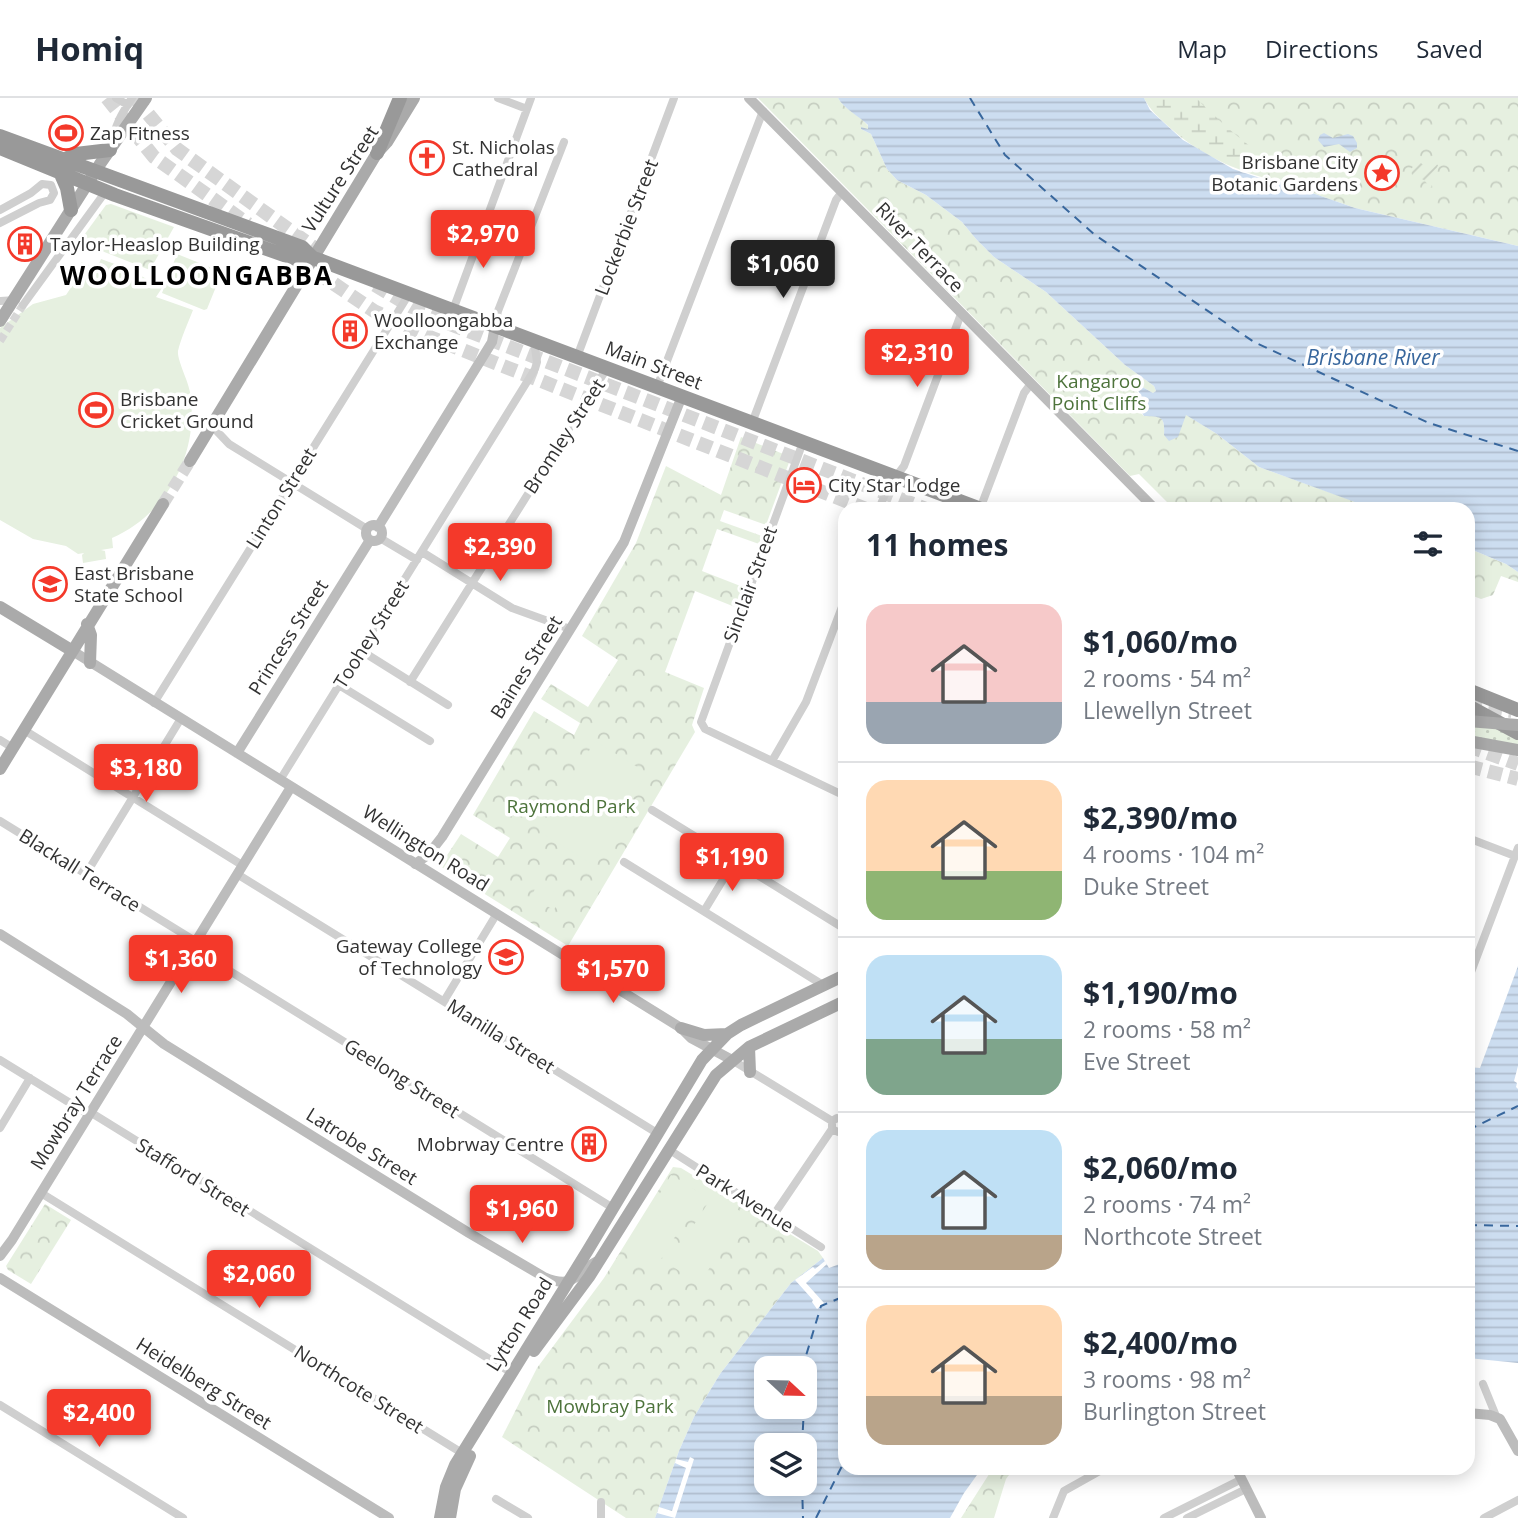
<!DOCTYPE html>
<meta charset="utf-8">
<style>
:root{--surface:#fff;--page:#f6f6f7;--text:#1f2937;--muted:#747a83;--line:#e0e1e3;--accent:#f4392a}
body{margin:0;font-family:"Open Sans",sans-serif;background:var(--page);color:var(--text);height:100vh;display:flex;flex-direction:column;font-size:26px;white-space:nowrap}
*{box-sizing:border-box;margin:0}
p{font-size:23px;color:var(--muted)}
.icon{flex:none;width:38px;height:38px;fill:none;stroke:currentColor;stroke-width:2;stroke-linecap:round;stroke-linejoin:round}
.map{position:relative;flex:1;overflow:hidden}
.details{position:absolute;left:838px;top:404px;width:637px;height:973px;display:flex;flex-direction:column;background:var(--surface);border-radius:21px;box-shadow:0 4px 18px #0003}
.details>*{flex:none}
.needle{width:46px;rotate:112deg}
.buttons{position:absolute;left:754px;top:1258px;display:grid;gap:14px}
.buttons a{display:grid;place-items:center;width:63px;height:63px;border-radius:14px;background:var(--surface);box-shadow:0 4px 18px #0003;font-size:35px}
.price{position:absolute;translate:-50% -60px;padding:0 16px;border-radius:7px;background:var(--accent);color:#fff;font-size:23px;line-height:46px;filter:drop-shadow(0 2px 4px #0008)}
.price::after{content:'';position:absolute;left:50%;top:42px;width:21px;height:16px;margin-left:-10px;background:inherit;clip-path:polygon(0 0,100% 0,50% 100%)}
.price.active{background:#222;color:#fff}
ul{padding:0;list-style:none}
li{display:flex;align-items:center;gap:21px;height:175px;padding:0 28px}
li+li{border-top:2px solid var(--line)}
li span{display:grid;place-items:center;flex:none;width:196px;height:140px;border-radius:21px;color:#555}
li>.icon{margin-inline-start:auto}
span .icon{width:84px;height:84px;fill:#fffc;stroke-width:1}
li b{font-size:30px}
h2{display:flex;justify-content:space-between;align-items:center;height:84px;padding:0 28px;font-size:30px}
header{display:flex;align-items:center;gap:42px;box-sizing:border-box;height:98px;padding:0 35px;background:var(--surface);border-bottom:2px solid var(--line)}
header strong{font-size:33px}
nav{display:flex;gap:38px;margin-inline-start:auto;font-size:24px}
.map>svg:first-child{display:block}
.grass{fill:url(#grass-dots)}
.forest{fill:url(#forest-crowns)}
.wetland{fill:url(#wetland-marsh)}
.garden{fill:url(#garden-furrows)}
.pitch{fill:#e6f0e0}
.water{fill:url(#water-rules);fill-rule:evenodd}
.pier{fill:#fff}
.lines{fill:none;stroke-linecap:round;stroke-linejoin:round}
.ferry{stroke:#38679d;stroke-width:2;stroke-dasharray:9 7;stroke-linecap:butt}
.street-tunnel{stroke:#d6d6d6;stroke-width:8;stroke-dasharray:8 4;stroke-linecap:butt}
.primary-tunnel{stroke:#d6d6d6;stroke-width:12;stroke-dasharray:12 6;stroke-linecap:butt}
.highway-tunnel{stroke:#d6d6d6;stroke-width:14;stroke-dasharray:14 7;stroke-linecap:butt}
.street{stroke:#cfcfcf;stroke-width:8}
.secondary{stroke:#bcbcbc;stroke-width:10}
.primary{stroke:#aaa;stroke-width:12}
.highway{stroke:#999;stroke-width:14}
.primary-bridge{stroke:#aaa;stroke-width:12}
.labels{text-anchor:middle;stroke-width:7;stroke-linejoin:round;paint-order:stroke}
.poi-label{font-size:19px;fill:#323232;stroke:#fff;text-anchor:start}
.street-label{font-size:19px;fill:#323232;stroke:#fff}
.park-label{font-size:19px;fill:#4d733b;stroke:#fff}
.water-label{font-size:21px;font-style:italic;fill:#38679d;stroke:#fff}
.district-label{font-size:26px;font-weight:bold;letter-spacing:2px;fill:#000;stroke:#fff}
</style>
<header>
<strong>Homiq</strong>
<nav><a>Map</a><a>Directions</a><a>Saved</a></nav>
</header>
<div class="map">
<svg width="1518" height="1420" viewBox="0 0 1518 1420">
<defs>
<pattern id="grass-dots" width="8" height="8" patternUnits="userSpaceOnUse" patternTransform="scale(1.75)"><rect width="8" height="8" fill="#e6f0e0"/><path d="M2 2h.1M6 6h.1" fill="none" stroke="#c6cec1" stroke-width="1.8" stroke-linecap="round"/></pattern>
<pattern id="forest-crowns" width="20" height="18" patternUnits="userSpaceOnUse" patternTransform="scale(1.75)"><rect width="20" height="18" fill="#e6f0e0"/><path d="M2 6a3 3 0 1 1 6 0M12 15a3 3 0 1 1 6 0" fill="none" stroke="#c6cec1"/></pattern>
<pattern id="wetland-marsh" width="20" height="14" patternUnits="userSpaceOnUse" patternTransform="scale(1.75)"><rect width="20" height="14" fill="#e6f0e0"/><path d="M1 5h8M5 5V1M11 12h8M15 12V8" fill="none" stroke="#c6cec1"/></pattern>
<pattern id="garden-furrows" width="10" height="10" patternUnits="userSpaceOnUse" patternTransform="scale(1.75)"><rect width="10" height="10" fill="#e6f0e0"/><path d="M-1 1l2-2M0 10L10 0M9 11l2-2" fill="none" stroke="#c6cec1"/></pattern>
<pattern id="water-rules" width="6" height="5" patternUnits="userSpaceOnUse" patternTransform="scale(1.75)"><rect width="6" height="5" fill="#ccddf0"/><path d="M0 2.5h6" fill="none" stroke="#b0bece"/></pattern>
</defs>
<rect width="100%" height="100%" fill="#fff"/>
<path class="grass" d="M 1468,628 L 1493,629 L 1518,642 L 1518,648 L 1468,637 Z"/>
<path class="forest" d="M 758,0 L 838,0 C 845,12 860,17 869,29 L 868,31 L 861,31 L 871,36 L 887,71 L 897,82 L 926,97 L 962,124 L 976,141 L 994,159 L 1046,194 L 1125,267 L 1154,288 L 1156,293 L 1153,295 L 1137,286 L 1136,292 L 1143,303 L 1141,315 L 1144,318 C 1162,318 1165,318 1164,337 L 1185,316 L 1217,336 L 1259,369 L 1376,411 L 1164,411 L 1160,408 L 1168,405 L 1139,376 L 1130,378 Z
M 1144,0 L 1518,0 L 1518,148 L 1355,110 L 1278,83 Z
M 111,106 L 174,129 L 150,172 L 79,144 L 106,107 Z
M 741,339 L 791,359 L 766,427 L 724,412 L 720,423 L 762,438 L 759,446 L 717,431 L 702,473 L 743,489 L 735,509 L 695,493 L 665,574 L 704,590 L 692,627 L 695,634 L 568,848 L 440,768 L 461,736 L 498,759 L 510,740 L 473,717 L 534,613 L 574,637 L 580,625 L 541,601 L 551,586 L 588,609 L 618,562 L 582,538 L 636,445 L 666,368 L 721,397 Z
M 1468,450 L 1506,466 L 1518,474 L 1518,484 L 1501,478 L 1493,497 L 1481,501 L 1468,496 Z
M 673,1069 L 681,1070 L 818,1153 L 823,1160 L 791,1185 L 720,1276 L 694,1319 L 679,1353 L 655,1420 L 626,1420 L 502,1339 L 537,1270 L 604,1180 Z
M 45,1106 L 71,1122 L 31,1186 L 8,1172 L 6,1168 Z
M 993,1370 L 1014,1370 L 1006,1381 L 994,1420 L 961,1420 Z"/>
<path class="wetland" d="M 1144,0 L 1196,0 C 1234,38 1278,73 1325,98 C 1266,79 1217,73 1168,28 C 1158,19 1150,12 1144,0 Z"/>
<path class="garden" d="M 1418,63 L 1425,68 L 1434,65 L 1438,67 L 1431,90 L 1424,82 L 1412,77 L 1411,71 Z"/>
<path class="pitch" d="M 177,156 L 222,174 L 207,211 L 204,212 L 162,195 Z
M 101,161 L 131,172 L 162,190 L 156,199 L 193,212 C 188,225 181,240 178,253 C 177,262 188,282 190,294 C 200,353 168,416 112,440 L 113,450 L 101,452 L 105,453 L 106,461 L 83,465 L 82,457 L 84,455 L 78,456 L 66,448 L 33,441 L 0,422 L 0,230 L 33,206 L 66,197 L 78,179 L 77,174 L 80,174 L 79,169 L 82,170 L 81,164 L 97,170 Z
M 595,643 L 647,675 L 592,766 L 540,734 Z
M 538,785 L 561,798 L 554,812 L 531,799 Z
M 671,1077 L 702,1096 L 680,1131 L 650,1112 Z
M 713,1097 L 745,1116 L 699,1186 L 669,1166 Z
M 648,1115 L 678,1134 L 656,1169 L 626,1150 Z"/>
<path class="water" d="M 838,0 L 1144,0 L 1150,12 L 1183,42 L 1233,71 L 1260,80 L 1278,83 L 1355,110 L 1518,148 L 1518,474 L 1506,466 L 1468,450 L 1468,411 L 1374,411 L 1259,369 L 1217,336 L 1186,317 L 1178,339 L 1169,343 L 1164,337 C 1165,318 1162,319 1144,318 L 1142,315 L 1143,303 L 1136,288 L 1137,286 L 1153,295 L 1156,293 L 1154,288 L 1125,267 L 1046,194 L 994,159 L 976,141 L 962,124 L 926,97 L 897,82 L 887,71 L 871,36 L 861,31 L 861,29 L 868,31 L 868,27 C 859,18 844,11 838,0 Z
M 1324,35 L 1333,40 L 1348,36 L 1353,38 L 1357,45 L 1357,50 L 1350,54 L 1339,46 L 1324,49 L 1318,42 L 1320,37 Z
M 1518,868 L 1518,968 L 1514,983 L 1517,985 L 1516,989 L 1518,991 L 1518,1265 L 1468,1260 L 1468,969 L 1480,970 Z
M 823,1160 L 829,1170 L 845,1164 L 845,1370 L 982,1370 L 964,1395 L 950,1420 L 655,1420 L 679,1353 L 694,1319 L 720,1276 L 791,1185 ZM 766,1270 L 805,1270 L 805,1309 L 766,1309 ZM 766,1348 L 805,1348 L 805,1386 L 766,1386 Z"/>
<path class="pier" d="M 825,1163 L 827,1166 L 806,1185 L 824,1205 L 817,1211 L 812,1204 L 813,1202 L 795,1182 L 813,1169 L 815,1171 Z
M 690,1359 L 694,1361 L 675,1420 L 657,1415 L 659,1409 L 672,1413 L 686,1370 L 675,1365 L 676,1361 L 688,1364 Z"/>
<g class="lines">
<path class="ferry" d="M 970,0 L 1005,57 L 1095,137 L 1254,244 L 1429,325 L 1518,353
M 1468,1032 L 1518,1008
M 1468,1127 L 1518,1128
M 805,1272 L 805,1261 L 821,1208 L 845,1198
M 802,1348 L 804,1309
M 802,1386 L 803,1420
M 816,1420 L 845,1362"/>
<path class="street-tunnel" d="M 0,243 L 23,207"/>
<path class="primary-tunnel" d="M 163,406 L 190,363"/>
<path class="highway-tunnel" d="M 107,0 L 154,59 L 248,126
M 135,0 L 177,51 L 327,159
M 299,162 L 374,213 L 427,238 L 866,411
M 375,187 L 422,215 L 926,411
M 1468,605 L 1512,613
M 1468,648 L 1518,666
M 1468,668 L 1518,681"/>
<path class="street" d="M 116,0 L 128,7
M 498,0 L 527,11
M 113,45 C 114,27 123,14 132,0
M 0,112 L 31,95 L 42,86 L 51,87 L 54,95 L 50,102 L 39,105 L 0,125
M 0,203 L 16,202
M 23,207 L 106,93
M 453,212 L 531,0
M 495,228 L 498,213 L 564,44
M 577,259 L 674,0
M 657,289 L 763,13
M 752,325 L 836,102 L 842,94
M 212,328 L 229,346 L 367,431
M 803,344 L 701,624 L 705,631 L 845,698
M 879,411 L 888,389 L 904,368 L 961,216
M 980,411 L 1024,295 L 1030,287
M 380,440 L 417,462
M 422,454 L 512,510 L 570,531
M 360,552 L 448,607
M 410,584 L 607,270
M 339,587 L 430,643
M 154,605 L 409,196
M 24,632 L 242,767
M 0,642 L 13,650
M 772,663 L 806,604 L 845,501
M 280,682 L 535,271 L 537,264 L 534,243
M 652,712 L 845,831
M 0,723 L 195,843
M 1468,740 L 1515,758
M 624,764 L 823,887
M 86,776 L 180,622
M 237,776 L 657,1035
M 704,813 L 735,762
M 191,849 L 613,1110
M 1468,882 L 1518,750
M 444,903 L 496,817
M 0,962 L 88,1016
M 732,962 L 832,1023
M 90,1014 L 512,1275
M 845,1027 L 844,1022 L 837,1020 L 832,1023 L 832,1031 L 838,1034 L 843,1032 L 845,1028
M 0,1030 L 30,980
M 668,1051 L 821,1149
M 41,1095 L 462,1355
M 773,1118 L 832,1031
M 1483,1286 L 1496,1318
M 0,1307 L 183,1420
M 496,1401 L 528,1420
M 601,1420 L 601,1404
M 1053,1420 L 1064,1393 L 1105,1370
M 1164,1420 L 1242,1381
M 1187,1420 L 1246,1391
M 1484,1420 L 1518,1402"/>
<path class="secondary" d="M 749,0 L 1155,411
M366 435a8 8 0 1 1 16 0a8 8 0 1 1-16 0Z
M 378,429 L 492,244 L 495,228
M 71,552 L 681,930 L 691,940 L 732,962
M 237,655 L 370,442
M 415,766 L 428,757 L 442,739 L 624,444 L 682,298
M 0,836 L 127,916 L 164,946 L 469,1135 L 544,1179 C 578,1194 577,1170 600,1162
M 0,1158 L 12,1142 L 291,689
M 0,1180 L 389,1420
M 1468,1315 L 1490,1317 L 1500,1321 L 1518,1353
M 1236,1370 L 1261,1420"/>
<path class="primary" d="M 0,223 L 100,66 L 146,0
M 190,363 L 377,55 L 387,44 L 414,0
M 0,509 L 71,552
M 87,526 L 91,537 L 90,565
M 1468,643 L 1518,652
M 0,671 L 163,406
M 681,930 L 704,937 L 727,936
M 749,949 L 750,974
M 534,1253 L 589,1179 L 716,977 L 749,949 L 845,903
M 440,1420 L 446,1389 L 455,1367 L 588,1152 L 702,962 L 727,936 L 741,927 L 845,877
M 450,1420 L 455,1391 L 470,1358"/>
<path class="highway" d="M 0,38 L 302,149 L 313,160
M 0,50 L 115,97 L 295,161 L 313,160 L 322,163 L 981,411
M 377,55 L 400,0
M 63,62 L 76,56 L 110,52
M 60,74 L 67,90 L 71,112
M 1468,592 L 1518,612
M 1468,608 L 1518,635"/>
<path class="primary-bridge" d="M 1468,623 L 1518,627"/>
</g>
<defs>
<g id="stadium-ring" transform="scale(1.75)"><circle r="9.5" fill="#fff" stroke="#f4392a" stroke-width="1.5"/><path d="M0-5a6.5 5 0 1 0 0 10a6.5 5 0 1 0 0-10ZM-3.5-1.8h7v3.6h-7Z" fill="#f4392a"/></g>
<g id="church-ring" transform="scale(1.75)"><circle r="9.5" fill="#fff" stroke="#f4392a" stroke-width="1.5"/><path d="M-1.2-6h2.4v3.5h3.3v2.4h-3.3V6h-2.4V-.1h-3.3v-2.4h3.3Z" fill="#f4392a"/></g>
<g id="sight-ring" transform="scale(1.75)"><circle r="9.5" fill="#fff" stroke="#f4392a" stroke-width="1.5"/><path d="M0-6L1.8-2.2L6-1.7L2.9 1.2L3.7 5.4L0 3.3L-3.7 5.4L-2.9 1.2L-6-1.7L-1.8-2.2Z" fill="#f4392a"/></g>
<g id="building-ring" transform="scale(1.75)"><circle r="9.5" fill="#fff" stroke="#f4392a" stroke-width="1.5"/><path d="M-4-6H4V6H1V3H-1V6H-4ZM-2.5-4.3h1.7v1.8h-1.7ZM.8-4.3h1.7v1.8H.8ZM-2.5-1h1.7V.8h-1.7ZM.8-1h1.7V.8H.8Z" fill="#f4392a"/></g>
<g id="hotel-ring" transform="scale(1.75)"><circle r="9.5" fill="#fff" stroke="#f4392a" stroke-width="1.5"/><path d="M-6-4.5h1.5V1H6V5H4.5V3h-9V5H-6ZM-4 0a1.8 1.8 0 1 1 3.6 0ZM.5 0V-2.5h3Q6-2.5 6 0Z" fill="#f4392a"/></g>
<g id="school-ring" transform="scale(1.75)"><circle r="9.5" fill="#fff" stroke="#f4392a" stroke-width="1.5"/><path d="M0-5L7-2L0 1L-7-2ZM-4 1L0 2.5L4 1V4Q0 6-4 4Z" fill="#f4392a"/></g>
<g id="university-ring" transform="scale(1.75)"><circle r="9.5" fill="#fff" stroke="#f4392a" stroke-width="1.5"/><path d="M0-5L7-2L0 1L-7-2ZM-4 1L0 2.5L4 1V4Q0 6-4 4Z" fill="#f4392a"/></g>
</defs>
<g fill-rule="evenodd">
<use href="#stadium-ring" x="66" y="35"/>
<use href="#church-ring" x="427" y="60"/>
<use href="#sight-ring" x="1382" y="75"/>
<use href="#building-ring" x="25" y="146"/>
<use href="#building-ring" x="350" y="233"/>
<use href="#stadium-ring" x="96" y="312"/>
<use href="#hotel-ring" x="804" y="387"/>
<use href="#school-ring" x="50" y="486"/>
<use href="#university-ring" x="506" y="859"/>
<use href="#building-ring" x="589" y="1046"/>
</g>
<g class="labels">
<g class="poi-label">
<text x="90" y="42">Zap Fitness</text>
<text x="452" y="56">St. Nicholas<tspan x="452" dy="22">Cathedral</tspan></text>
<text x="1358" y="71" text-anchor="end">Brisbane City<tspan x="1358" dy="22">Botanic Gardens</tspan></text>
<text x="50" y="153">Taylor-Heaslop Building</text>
<text x="374" y="229">Woolloongabba<tspan x="374" dy="22">Exchange</tspan></text>
<text x="120" y="308">Brisbane<tspan x="120" dy="22">Cricket Ground</tspan></text>
<text x="828" y="394">City Star Lodge</text>
<text x="74" y="482">East Brisbane<tspan x="74" dy="22">State School</tspan></text>
<text x="482" y="855" text-anchor="end">Gateway College<tspan x="482" dy="22">of Technology</tspan></text>
<text x="564" y="1053" text-anchor="end">Mobrway Centre</text>
</g>
<g class="street-label">
<text transform="translate(340 81) rotate(-57)" y="7">Vulture Street</text>
<text transform="translate(626 129) rotate(-69)" y="7">Lockerbie Street</text>
<text transform="translate(920 149) rotate(46)" y="7">River Terrace</text>
<text transform="translate(654 267) rotate(21)" y="7">Main Street</text>
<text transform="translate(564 338) rotate(-57)" y="7">Bromley Street</text>
<text transform="translate(281 400) rotate(-58)" y="7">Linton Street</text>
<text transform="translate(750 486) rotate(-70)" y="7">Sinclair Street</text>
<text transform="translate(371 536) rotate(-58)" y="7">Toohey Street</text>
<text transform="translate(288 539) rotate(-58)" y="7">Princess Street</text>
<text transform="translate(526 569) rotate(-58)" y="7">Baines Street</text>
<text transform="translate(426 750) rotate(32)" y="7">Wellington Road</text>
<text transform="translate(80 772) rotate(32)" y="7">Blackall Terrace</text>
<text transform="translate(501 938) rotate(32)" y="7">Manilla Street</text>
<text transform="translate(402 980) rotate(32)" y="7">Geelong Street</text>
<text transform="translate(76 1004) rotate(-58)" y="7">Mowbray Terrace</text>
<text transform="translate(362 1048) rotate(32)" y="7">Latrobe Street</text>
<text transform="translate(193 1079) rotate(32)" y="7">Stafford Street</text>
<text transform="translate(745 1100) rotate(32)" y="7">Park Avenue</text>
<text transform="translate(519 1226) rotate(-58)" y="7">Lytton Road</text>
<text transform="translate(204 1285) rotate(32)" y="7">Heidelberg Street</text>
<text transform="translate(359 1291) rotate(32)" y="7">Northcote Street</text>
</g>
<g class="park-label">
<text x="1099" y="290">Kangaroo<tspan x="1099" dy="22">Point Cliffs</tspan></text>
<text x="571" y="715">Raymond Park</text>
<text x="610" y="1315">Mowbray Park</text>
</g>
<g class="water-label">
<text x="1373" y="267">Brisbane River</text>
</g>
<g class="district-label">
<text x="197" y="187">WOOLLOONGABBA</text>
</g>
</g>
</svg>
<div class="buttons">
<a><svg class="needle" viewBox="-14 -14 28 28"><path d="M0-13l5 13h-10z" fill="#e53935"/><path d="M0 13l5-13h-10z" fill="#747a83"/></svg></a>
<a><svg class="icon" aria-label="layers" viewBox="0 0 24 24"><path d="M12 4l9 5-9 5-9-5zM3 14l9 5 9-5"/></svg></a>
</div>
<b class="price" style="left:483px;top:172px">$2,970</b>
<b class="price active" style="left:783px;top:202px">$1,060</b>
<b class="price" style="left:917px;top:291px">$2,310</b>
<b class="price" style="left:500px;top:485px">$2,390</b>
<b class="price" style="left:146px;top:706px">$3,180</b>
<b class="price" style="left:732px;top:795px">$1,190</b>
<b class="price" style="left:181px;top:897px">$1,360</b>
<b class="price" style="left:613px;top:907px">$1,570</b>
<b class="price" style="left:522px;top:1147px">$1,960</b>
<b class="price" style="left:259px;top:1212px">$2,060</b>
<b class="price" style="left:99px;top:1351px">$2,400</b>
<section class="details">
<h2>11 homes<svg class="icon" aria-label="filters" viewBox="0 0 24 24"><path d="M4 7h16M4 17h16"/><circle cx="9" cy="7" r="2"/><circle cx="15" cy="17" r="2"/></svg></h2>
<ul>
<li><span style="background:linear-gradient(#f6c9c9 70%,#9aa5b1 0)"><svg class="icon" aria-label="home" viewBox="0 0 24 24"><path d="M3 11l9-7 9 7M6 9v11h12V9"/></svg></span><div><b>$1,060/mo</b><p>2 rooms · 54 m²</p><p>Llewellyn Street</p></div></li>
<li><span style="background:linear-gradient(#ffd9b3 65%,#8fb573 0)"><svg class="icon" aria-label="home" viewBox="0 0 24 24"><path d="M3 11l9-7 9 7M6 9v11h12V9"/></svg></span><div><b>$2,390/mo</b><p>4 rooms · 104 m²</p><p>Duke Street</p></div></li>
<li><span style="background:linear-gradient(#bfe0f5 60%,#7fa58c 0)"><svg class="icon" aria-label="home" viewBox="0 0 24 24"><path d="M3 11l9-7 9 7M6 9v11h12V9"/></svg></span><div><b>$1,190/mo</b><p>2 rooms · 58 m²</p><p>Eve Street</p></div></li>
<li><span style="background:linear-gradient(#bfe0f5 75%,#b9a48a 0)"><svg class="icon" aria-label="home" viewBox="0 0 24 24"><path d="M3 11l9-7 9 7M6 9v11h12V9"/></svg></span><div><b>$2,060/mo</b><p>2 rooms · 74 m²</p><p>Northcote Street</p></div></li>
<li><span style="background:linear-gradient(#ffd9b3 65%,#b9a48a 0)"><svg class="icon" aria-label="home" viewBox="0 0 24 24"><path d="M3 11l9-7 9 7M6 9v11h12V9"/></svg></span><div><b>$2,400/mo</b><p>3 rooms · 98 m²</p><p>Burlington Street</p></div></li>
</ul>
</section>
</div>
